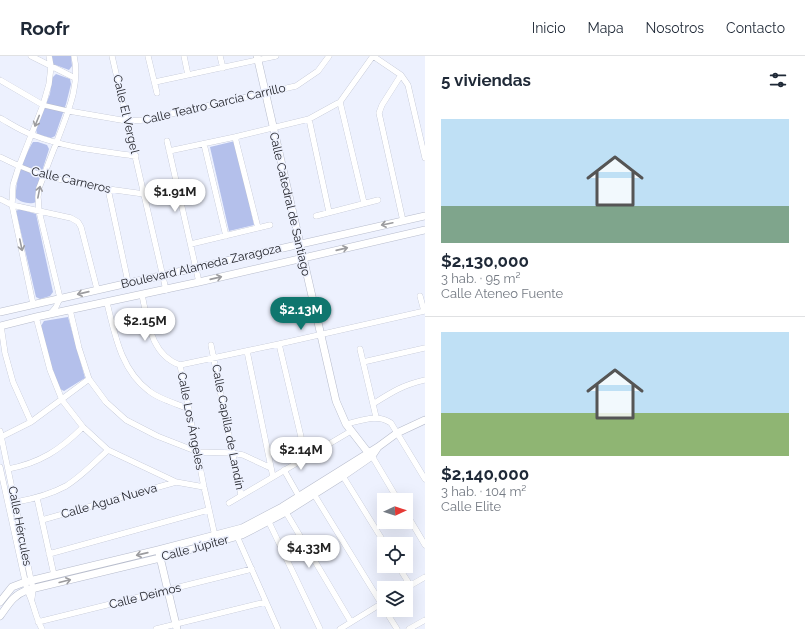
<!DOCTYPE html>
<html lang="es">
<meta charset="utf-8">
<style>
:root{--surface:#fff;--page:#f6f6f7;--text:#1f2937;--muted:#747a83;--line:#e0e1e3;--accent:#0f766e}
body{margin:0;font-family:Raleway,sans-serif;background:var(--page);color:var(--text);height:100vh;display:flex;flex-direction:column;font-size:15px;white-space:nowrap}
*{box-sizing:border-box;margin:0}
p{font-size:13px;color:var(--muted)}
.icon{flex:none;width:22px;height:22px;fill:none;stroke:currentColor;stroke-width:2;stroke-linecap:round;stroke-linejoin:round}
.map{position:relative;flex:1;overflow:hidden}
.side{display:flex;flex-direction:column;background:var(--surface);width:380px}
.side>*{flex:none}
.needle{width:26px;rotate:87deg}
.buttons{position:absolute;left:377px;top:437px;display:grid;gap:8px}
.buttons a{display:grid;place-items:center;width:36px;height:36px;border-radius:0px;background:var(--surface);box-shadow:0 4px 16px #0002;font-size:20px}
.price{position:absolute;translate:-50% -34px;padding:0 9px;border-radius:14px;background:#fff;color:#222;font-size:13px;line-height:26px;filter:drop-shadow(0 1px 2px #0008)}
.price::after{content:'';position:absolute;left:50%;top:24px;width:12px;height:9px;margin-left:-6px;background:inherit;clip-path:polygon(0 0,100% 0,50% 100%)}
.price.selected{background:var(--accent);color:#fff}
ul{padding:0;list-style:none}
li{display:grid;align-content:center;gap:8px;height:212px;padding:0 16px}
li+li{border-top:1px solid var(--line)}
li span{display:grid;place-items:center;height:124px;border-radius:0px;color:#555}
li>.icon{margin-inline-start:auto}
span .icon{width:72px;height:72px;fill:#fffc;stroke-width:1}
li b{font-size:17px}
h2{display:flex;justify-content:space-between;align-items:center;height:48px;padding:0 16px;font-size:17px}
header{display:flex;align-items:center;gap:24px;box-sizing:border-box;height:56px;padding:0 20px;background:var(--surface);border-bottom:1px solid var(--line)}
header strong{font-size:19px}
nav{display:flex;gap:22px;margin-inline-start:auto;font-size:14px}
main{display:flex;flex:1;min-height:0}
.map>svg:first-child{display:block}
.green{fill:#b4c0eb}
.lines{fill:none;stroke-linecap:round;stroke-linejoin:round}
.pedestrian-casing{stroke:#b7bccc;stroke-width:5.5}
.minor-casing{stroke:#b7bccc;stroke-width:6}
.tertiary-casing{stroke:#b7bccc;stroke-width:8}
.pedestrian{stroke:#fff;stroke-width:4.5}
.minor{stroke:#fff;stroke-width:5.5}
.tertiary{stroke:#fff;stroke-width:7}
.oneway{stroke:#9c9c9f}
.labels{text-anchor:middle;stroke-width:3;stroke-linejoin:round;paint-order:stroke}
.street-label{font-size:12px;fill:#23242a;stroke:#edf1fe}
</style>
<header>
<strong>Roofr</strong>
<nav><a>Inicio</a><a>Mapa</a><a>Nosotros</a><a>Contacto</a></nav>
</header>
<main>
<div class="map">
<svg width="425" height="573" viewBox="0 0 425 573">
<rect width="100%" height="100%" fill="#edf1fe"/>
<path class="green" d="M 52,0 L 71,0 L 72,10 L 69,14 L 53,8 Z
M 56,18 L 70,23 L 71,28 L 66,48 L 55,80 L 51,82 L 37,78 L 36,73 L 50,38 L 52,22 Z
M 235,85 L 254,169 L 229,175 L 210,91 Z
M 33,86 L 38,86 L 47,89 L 49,93 L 37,131 L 36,146 C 30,149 20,146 16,142 C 15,125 24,100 33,86 Z
M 20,153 L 36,158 L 53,236 L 50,240 L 40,243 L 36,241 L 16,155 Z
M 68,261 L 85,322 L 64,335 L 60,333 L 56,327 L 41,270 L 44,265 Z"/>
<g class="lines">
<g class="pedestrian-casing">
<path id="pedestrian" d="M 43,49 L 69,55
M 19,110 L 44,120"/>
</g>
<g class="minor-casing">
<path id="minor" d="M 31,0 L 75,22
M 112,0 L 166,234
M 148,0 L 157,37
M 184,0 L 188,19
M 220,0 L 223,12
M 373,0 L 401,19 L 408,29 L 425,102
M 401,19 L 382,49 L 379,57 L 403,165
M 0,24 L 43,49
M 155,26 L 276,0
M 340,46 L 364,147
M 69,55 L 127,65 L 144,64 L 296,30 L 318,15 L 329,0
M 0,62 C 11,68 21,75 33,79 C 66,92 101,95 136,100
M 309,63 L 329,156
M 235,81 L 258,172
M 167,85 L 199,226
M 204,88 L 226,180
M 169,95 L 235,81 L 309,63 L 340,46 L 373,0
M 0,101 L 19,110
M 44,120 L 108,133 L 144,138
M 108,133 L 128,226
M 0,143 L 12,149 L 71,162 L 78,166 L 81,171 L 97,233
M 316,160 L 378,144
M 191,188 L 270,169
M 142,239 C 148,266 151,299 180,309
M 420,240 L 424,255
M 107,247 C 115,279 121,314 149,335 C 159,343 177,348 189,353
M 33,248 L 12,149 L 13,129 L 19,110 L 43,49 L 49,28 L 51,10 L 49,0
M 70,254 L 79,292 L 89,323 L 106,346 L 126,364 L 157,380 L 198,396 L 232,397 L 243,399 L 271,412
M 50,258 L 56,251 L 60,242 L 39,155 L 38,141 L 39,132 C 45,117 50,102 56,88 C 66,60 81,30 74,0
M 36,261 L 50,314 L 62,344 L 83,371 L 108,394 L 176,426 L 204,431
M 1,270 L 5,297 L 13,326 L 31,366
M 279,288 L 306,402
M 211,289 L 241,439
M 360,293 L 376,361
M 247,295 L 273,421
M 363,306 L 425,292
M 180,309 L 279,288 L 425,255
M 180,309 L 204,431 L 215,480
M 373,348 C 392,336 403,329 425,324
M 346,368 C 361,365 377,357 391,367 L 425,423
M 0,375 L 31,524 L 33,533 L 32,542
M 1,381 L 31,366 L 89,323
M 372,400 L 398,444
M 0,411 L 27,534 C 34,547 35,561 42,573
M 8,413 C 40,407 60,394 83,371
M 284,414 L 301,444
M 341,417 L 385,488
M 312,435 L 384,552
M 37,442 L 54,519
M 16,446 C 33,443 51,438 66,430 C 82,420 95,406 108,394
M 229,447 L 351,375
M 284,453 L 351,566
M 406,457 L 425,489
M 267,462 L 320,573
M 42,464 L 176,426
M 236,478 L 278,573
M 49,498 L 208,454
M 398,510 L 410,529
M 406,532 L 425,521
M 385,554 L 397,573
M 38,566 L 252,513
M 156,573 L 266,546
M 340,573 L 384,546
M 409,573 L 425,564"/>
</g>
<g class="tertiary-casing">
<path id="tertiary" d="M 257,0 L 336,345 L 346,368 L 370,399
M 0,256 L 425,160
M 0,270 L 36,261 L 199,226 L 425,174
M 159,497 L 177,573
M 0,546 L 12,531 L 25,526 L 158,494 L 242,472 L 282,451 L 378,391 L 397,377 L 425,364
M 0,560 C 9,548 12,540 27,534 L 160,502 L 242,479 L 286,456 L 343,420 L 372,400 L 378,391"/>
</g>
<use href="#pedestrian" class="pedestrian"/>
<use href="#minor" class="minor"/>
<use href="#tertiary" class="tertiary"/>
</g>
<defs><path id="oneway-shaft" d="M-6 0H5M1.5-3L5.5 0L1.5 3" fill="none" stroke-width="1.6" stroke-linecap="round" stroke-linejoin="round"/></defs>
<g class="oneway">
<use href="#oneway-shaft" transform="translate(37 65) rotate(112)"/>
<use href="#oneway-shaft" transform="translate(39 136) rotate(-79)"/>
<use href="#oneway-shaft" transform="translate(387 168) rotate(168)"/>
<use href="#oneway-shaft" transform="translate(21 189) rotate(78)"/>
<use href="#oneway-shaft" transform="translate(342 193) rotate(-13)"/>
<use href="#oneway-shaft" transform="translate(216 222) rotate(-13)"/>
<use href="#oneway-shaft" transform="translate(83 237) rotate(167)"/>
<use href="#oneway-shaft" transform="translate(142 498) rotate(167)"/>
<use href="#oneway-shaft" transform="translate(65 525) rotate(-14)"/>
</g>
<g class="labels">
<g class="street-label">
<text transform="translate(214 48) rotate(-13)" y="4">Calle Teatro García Carrillo</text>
<text transform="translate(126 58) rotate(77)" y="4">Calle El Vergel</text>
<text transform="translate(71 124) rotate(13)" y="4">Calle Carneros</text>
<text transform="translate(290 148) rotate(77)" y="4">Calle Catedral de Santiago</text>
<text transform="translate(201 210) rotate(-13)" y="4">Boulevard Alameda Zaragoza</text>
<text transform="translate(191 365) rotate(79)" y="4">Calle Los Ángeles</text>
<text transform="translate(228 371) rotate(79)" y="4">Calle Capilla de Landín</text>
<text transform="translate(109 445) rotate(-16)" y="4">Calle Agua Nueva</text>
<text transform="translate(20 470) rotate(79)" y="4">Calle Hércules</text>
<text transform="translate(195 492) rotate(-15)" y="4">Calle Júpiter</text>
<text transform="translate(145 540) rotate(-14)" y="4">Calle Deimos</text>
</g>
</g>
</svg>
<div class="buttons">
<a><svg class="needle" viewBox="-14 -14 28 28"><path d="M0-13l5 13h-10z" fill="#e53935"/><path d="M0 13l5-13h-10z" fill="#747a83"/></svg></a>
<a><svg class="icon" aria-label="locate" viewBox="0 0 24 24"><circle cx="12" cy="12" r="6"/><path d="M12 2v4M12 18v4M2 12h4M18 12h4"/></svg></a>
<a><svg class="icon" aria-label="layers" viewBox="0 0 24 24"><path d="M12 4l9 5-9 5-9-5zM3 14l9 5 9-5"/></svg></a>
</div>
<b class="price" style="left:175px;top:157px">$1.91M</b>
<b class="price selected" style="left:301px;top:275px">$2.13M</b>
<b class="price" style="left:145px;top:286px">$2.15M</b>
<b class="price" style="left:301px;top:415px">$2.14M</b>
<b class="price" style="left:309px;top:513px">$4.33M</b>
</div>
<section class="side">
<h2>5 viviendas<svg class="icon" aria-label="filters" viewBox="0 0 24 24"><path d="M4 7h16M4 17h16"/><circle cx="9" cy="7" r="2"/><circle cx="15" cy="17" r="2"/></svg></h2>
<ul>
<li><span style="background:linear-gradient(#bfe0f5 70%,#7fa58c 0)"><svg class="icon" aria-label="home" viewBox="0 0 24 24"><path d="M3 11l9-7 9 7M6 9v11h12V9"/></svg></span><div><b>$2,130,000</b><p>3 hab. · 95 m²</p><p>Calle Ateneo Fuente</p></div></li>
<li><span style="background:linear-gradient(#bfe0f5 65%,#8fb573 0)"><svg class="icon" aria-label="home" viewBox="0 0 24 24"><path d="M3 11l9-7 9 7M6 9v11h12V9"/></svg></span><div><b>$2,140,000</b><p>3 hab. · 104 m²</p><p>Calle Elite</p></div></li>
</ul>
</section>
</main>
